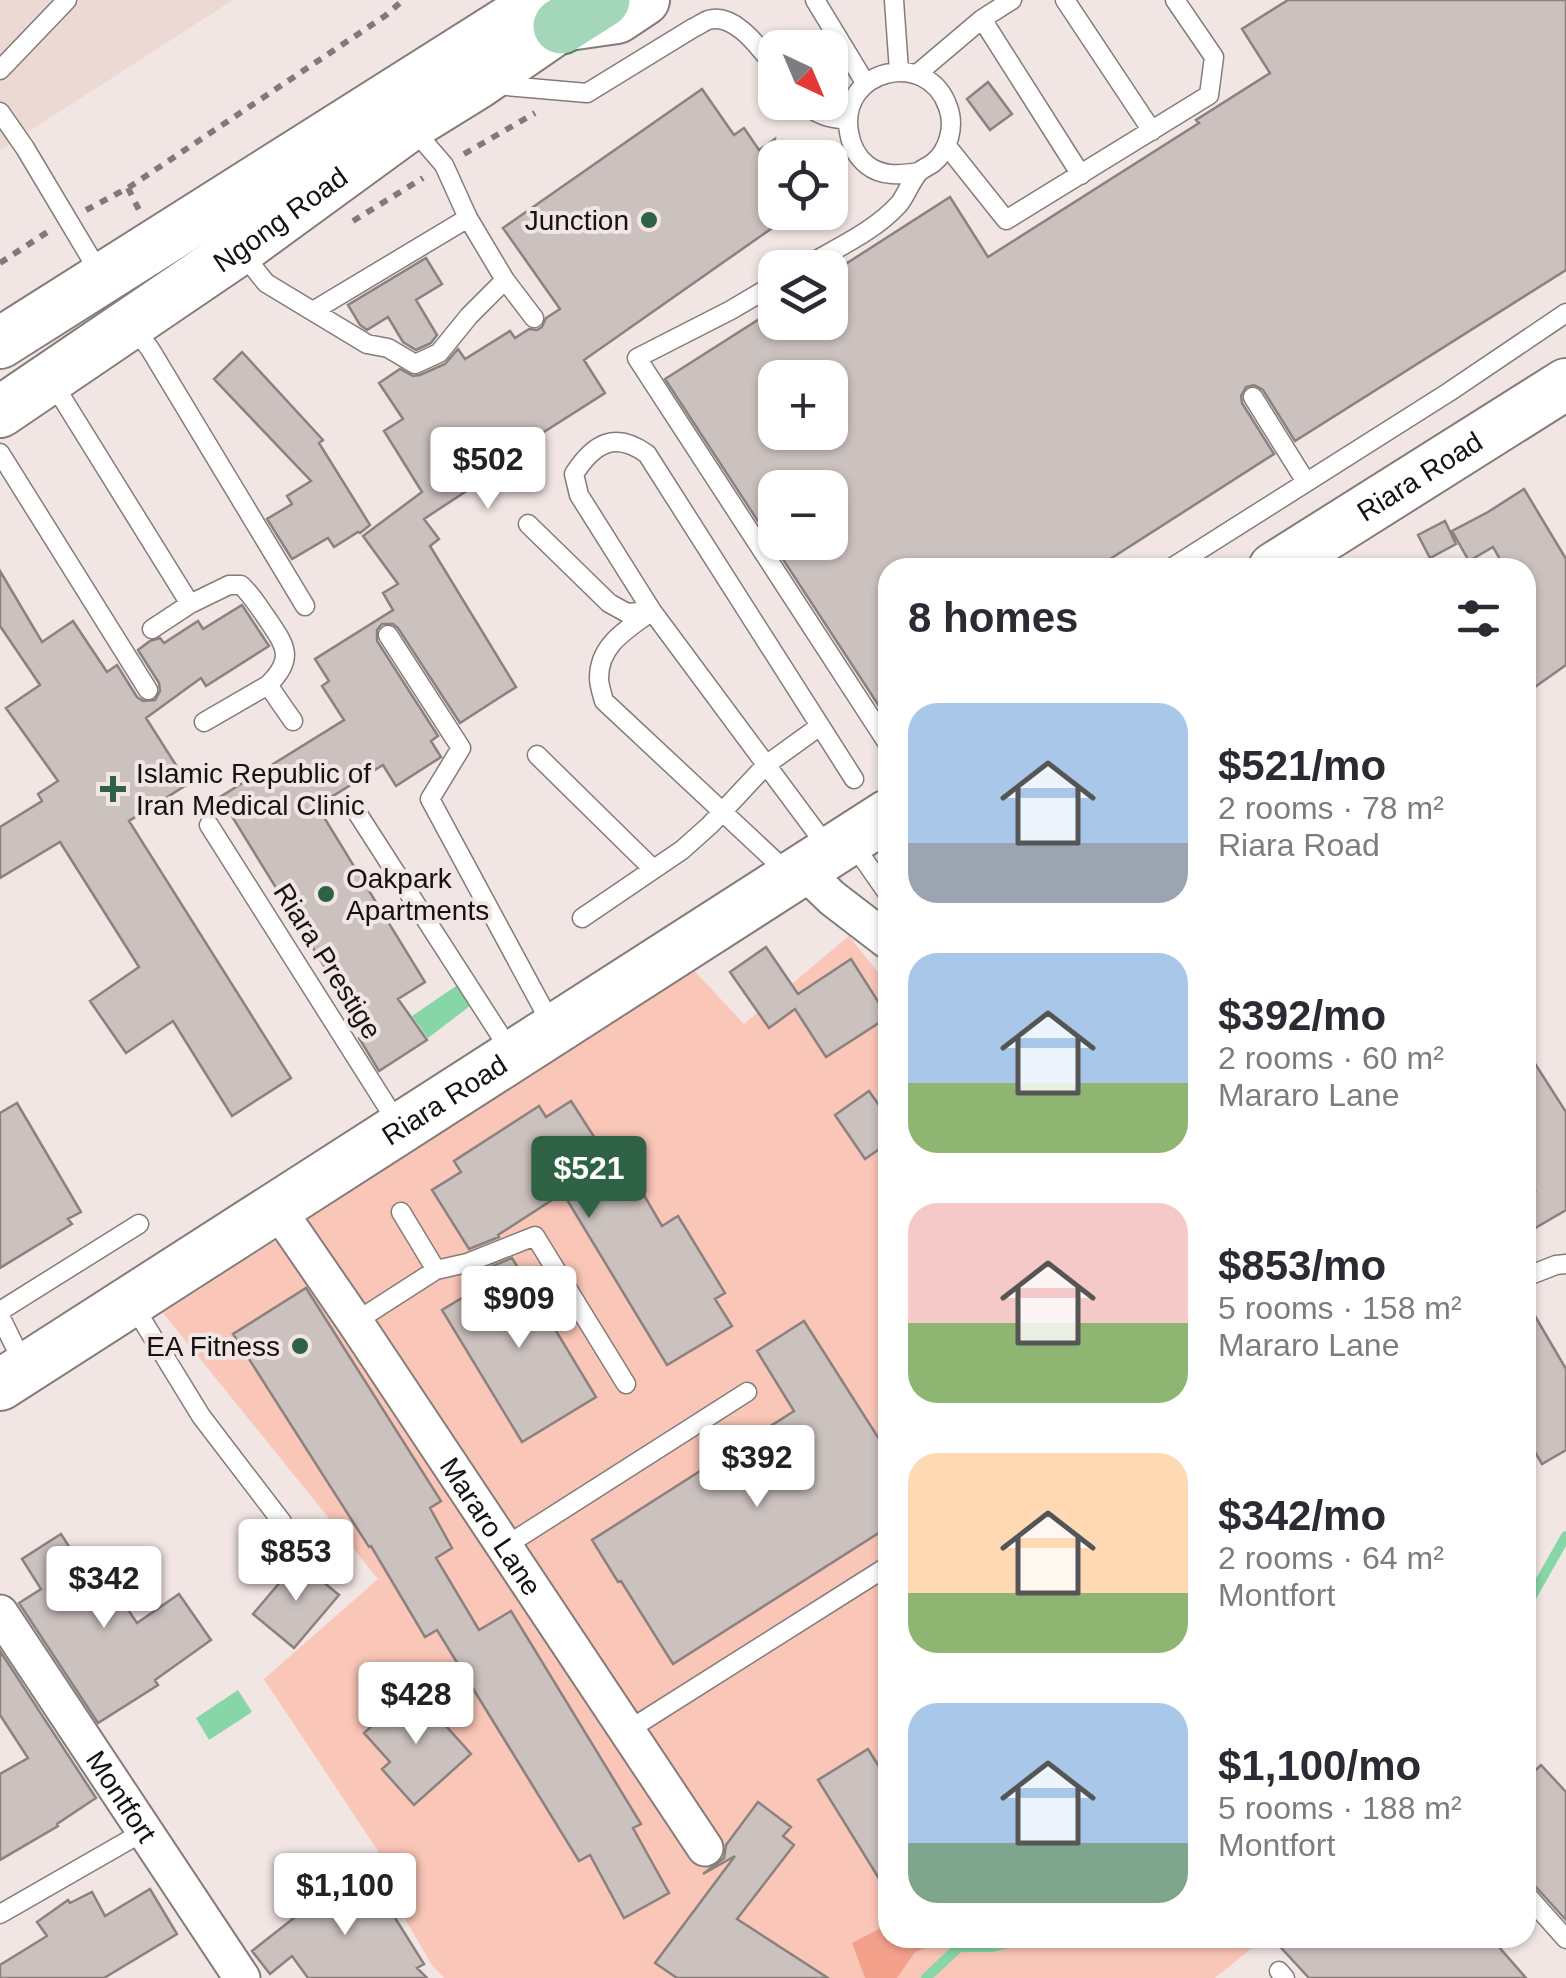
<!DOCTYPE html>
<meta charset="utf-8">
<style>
:root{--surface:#fff;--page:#f7f7f7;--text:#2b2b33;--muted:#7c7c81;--accent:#2f6145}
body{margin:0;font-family:Arial,sans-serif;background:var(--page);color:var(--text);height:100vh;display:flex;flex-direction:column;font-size:38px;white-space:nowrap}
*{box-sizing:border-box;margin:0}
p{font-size:32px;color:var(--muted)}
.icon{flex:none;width:55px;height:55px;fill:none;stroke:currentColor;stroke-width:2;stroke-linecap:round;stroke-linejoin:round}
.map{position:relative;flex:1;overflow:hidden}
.side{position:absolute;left:878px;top:558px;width:658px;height:1390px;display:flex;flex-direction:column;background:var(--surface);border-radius:30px;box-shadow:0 2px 8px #0004}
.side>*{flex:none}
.needle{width:65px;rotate:136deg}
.fabs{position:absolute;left:758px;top:30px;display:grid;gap:20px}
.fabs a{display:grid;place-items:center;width:90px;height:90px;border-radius:20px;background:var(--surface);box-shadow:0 2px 8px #0004;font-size:50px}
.price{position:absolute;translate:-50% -85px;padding:0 22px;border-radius:10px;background:#fff;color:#222;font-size:32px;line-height:65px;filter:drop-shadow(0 2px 5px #0008)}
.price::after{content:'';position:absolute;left:50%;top:60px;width:30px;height:22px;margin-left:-15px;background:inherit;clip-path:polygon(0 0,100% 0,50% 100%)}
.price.on{background:var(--accent);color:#fff}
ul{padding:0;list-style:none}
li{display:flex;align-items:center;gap:30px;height:250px;padding:0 30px}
li span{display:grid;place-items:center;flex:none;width:280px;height:200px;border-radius:30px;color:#555}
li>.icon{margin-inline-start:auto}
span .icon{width:120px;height:120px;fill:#fffc;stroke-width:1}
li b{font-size:42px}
h2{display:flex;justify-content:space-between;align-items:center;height:120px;padding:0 30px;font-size:42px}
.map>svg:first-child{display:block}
.built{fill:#ecd9d4}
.green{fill:#fac6b8}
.forest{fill:#f4a18c}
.water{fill:#86d6a7}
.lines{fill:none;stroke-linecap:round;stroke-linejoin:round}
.stream{stroke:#86d6a7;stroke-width:10}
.building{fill:#cbc1be;stroke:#8b817f;stroke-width:2.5;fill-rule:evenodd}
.lane-casing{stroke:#857c79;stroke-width:21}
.street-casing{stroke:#857c79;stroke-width:39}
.secondary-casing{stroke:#857c79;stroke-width:54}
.primary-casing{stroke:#4a8061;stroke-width:59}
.path{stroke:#817a78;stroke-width:6;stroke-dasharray:8 8;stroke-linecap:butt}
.lane{stroke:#fff;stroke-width:18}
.street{stroke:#fff;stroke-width:35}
.secondary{stroke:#fff;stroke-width:50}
.primary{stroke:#a4d6ba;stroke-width:55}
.poi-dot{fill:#2f6145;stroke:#f1e6e3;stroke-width:4}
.labels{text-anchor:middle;stroke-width:8;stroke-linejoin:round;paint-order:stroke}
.street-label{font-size:28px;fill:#151211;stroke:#f1e6e3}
.poi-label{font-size:28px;fill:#151211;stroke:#f1e6e3;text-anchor:end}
</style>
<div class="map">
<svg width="1566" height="1978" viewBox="0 0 1566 1978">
<rect width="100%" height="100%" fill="#f1e6e3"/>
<path class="built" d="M 0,0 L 233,0 L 0,150 Z"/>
<path class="green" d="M 849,936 L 888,985 L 888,1938 L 1264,1938 L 1215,1978 L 444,1978 L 432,1965 L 378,1873 L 378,1851 L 264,1679 L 378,1579 L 163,1313 L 324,1209 L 687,963 L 744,1024 Z"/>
<path class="forest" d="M 887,1925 L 888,1938 L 950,1938 L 915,1952 L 897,1978 L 865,1978 L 852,1943 Z"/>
<path class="water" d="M 456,986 L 461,986 L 472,1002 L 470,1006 L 428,1038 L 412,1016 Z
M 238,1690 L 252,1712 L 209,1740 L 196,1718 Z"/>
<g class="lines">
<path class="stream" d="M 1525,1608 L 1566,1536
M 926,1978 L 959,1947 L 993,1947 L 1025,1938"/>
</g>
<path class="building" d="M 1288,0 L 1566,0 L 1566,270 L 1295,441 L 1263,390 L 1254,385 L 1246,387 L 1241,396 L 1242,403 L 1274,454 L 1096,568 L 888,568 L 888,701 L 879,706 L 665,379 L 775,309 L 775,322 L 830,322 L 830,274 L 950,197 L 988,257 L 1199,123 L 1196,120 L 1270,73 L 1242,29 ZM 775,378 L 830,378 L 830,432 L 775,432 ZM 775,488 L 830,488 L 830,542 L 775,542 Z
M 988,82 L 1012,114 L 990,130 L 967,99 Z
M 702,89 L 734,135 L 744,128 L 759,150 L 775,139 L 775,226 L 584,360 L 605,393 L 514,451 L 518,457 L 424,519 L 439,539 L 430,546 L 516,687 L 460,723 L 398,628 L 393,624 L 382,624 L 377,630 L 377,641 L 438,736 L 431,741 L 441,757 L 396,786 L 383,765 L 317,806 L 425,982 L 398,999 L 427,1040 L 379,1071 L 359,1038 L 366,1034 L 220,797 L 344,720 L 322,686 L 329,681 L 315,659 L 393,610 L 383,593 L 398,584 L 363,536 L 422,492 L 384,431 L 403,419 L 379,383 L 400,369 L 413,376 L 420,375 L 445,364 L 458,349 L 465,359 L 510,331 L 515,338 L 529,329 L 537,330 L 542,327 L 546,318 L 560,309 L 503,228 Z
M 426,258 L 442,284 L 416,300 L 437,335 L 431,343 L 416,350 L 403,342 L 388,317 L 367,330 L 360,325 L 348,305 Z
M 242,352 L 323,440 L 319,443 L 370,525 L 360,533 L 358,532 L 334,547 L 328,538 L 292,559 L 267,519 L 292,504 L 287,496 L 311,481 L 214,379 Z
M 1524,489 L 1566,559 L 1566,665 L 1525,694 L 1525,568 L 1505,568 L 1493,547 L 1469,561 L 1452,531 L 1488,512 Z
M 1445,521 L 1456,544 L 1430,558 L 1418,535 Z
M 0,571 L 42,642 L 73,621 L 107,672 L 117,665 L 137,697 L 143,701 L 155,700 L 160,691 L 159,683 L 138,650 L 150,641 L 160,638 L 164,643 L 198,621 L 203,629 L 242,605 L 269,646 L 206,686 L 201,678 L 146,718 L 188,784 L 129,821 L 291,1078 L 232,1116 L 173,1021 L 126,1053 L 90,1001 L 139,967 L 60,842 L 0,878 L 0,827 L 42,801 L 38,794 L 58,781 L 6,708 L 40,685 L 0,626 Z
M 766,947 L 798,994 L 851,959 L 888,1017 L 826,1057 L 795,1009 L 769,1028 L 730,972 Z
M 1525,1048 L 1566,1112 L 1566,1210 L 1525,1234 L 1525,1196 L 1535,1191 L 1525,1174 Z
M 869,1091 L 888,1118 L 888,1143 L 865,1159 L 835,1115 Z
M 571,1101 L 632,1196 L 641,1190 L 662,1226 L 678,1216 L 725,1293 L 715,1299 L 732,1326 L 667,1365 L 563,1193 L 498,1235 L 499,1237 L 469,1249 L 432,1190 L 461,1172 L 454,1161 L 539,1106 L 546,1117 Z
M 17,1103 L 81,1212 L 68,1219 L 72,1224 L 0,1268 L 0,1113 Z
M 512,1258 L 596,1397 L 522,1442 L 442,1310 L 490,1281 L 483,1270 Z
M 306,1288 L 441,1501 L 430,1508 L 452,1548 L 436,1558 L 479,1630 L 511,1611 L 641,1824 L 633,1828 L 669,1893 L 624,1918 L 590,1855 L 579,1861 L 437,1630 L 425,1637 L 371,1546 L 369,1547 L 233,1334 Z
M 1525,1299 L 1566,1369 L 1566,1450 L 1542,1464 L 1525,1435 Z
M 804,1321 L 888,1453 L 888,1527 L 673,1664 L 621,1581 L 618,1582 L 592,1540 L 794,1411 L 757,1351 Z
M 61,1534 L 80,1564 L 92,1556 L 137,1623 L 179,1594 L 211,1640 L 155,1680 L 158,1685 L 98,1723 L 19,1603 L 41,1589 L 22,1559 Z
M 298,1561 L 339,1595 L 294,1648 L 253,1614 Z
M 0,1651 L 96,1798 L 57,1824 L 58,1826 L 0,1860 L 0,1774 L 28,1758 L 0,1715 Z
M 413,1689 L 471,1754 L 414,1805 L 382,1769 L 390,1762 L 364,1733 Z
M 868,1749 L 888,1781 L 888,1893 L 818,1780 Z
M 1541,1765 L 1566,1792 L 1566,1920 L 1534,1885 L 1525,1880 L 1525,1780 Z
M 758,1802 L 791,1827 L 783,1836 L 794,1845 L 737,1919 L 828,1978 L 677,1978 L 655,1963 L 735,1856 L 703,1874 L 724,1858 L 726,1845 Z
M 365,1870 L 424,1964 L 417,1968 L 427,1978 L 308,1978 L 292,1956 L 270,1974 L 252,1951 L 313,1903 Z
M 150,1889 L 177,1934 L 104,1978 L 0,1978 L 0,1965 L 47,1936 L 37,1922 L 68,1900 L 70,1903 L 92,1892 L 105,1916 Z
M 1272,1938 L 1491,1938 L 1526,1978 L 1309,1978 Z"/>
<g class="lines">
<g class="lane-casing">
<path id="lane" d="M 815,0 L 866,84
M 894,0 L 899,71
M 1065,0 L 1152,131
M 982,19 L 1081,175
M 0,70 L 67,0
M 917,74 L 982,19 L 1012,0
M 495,85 L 587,93 L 693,28 C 698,26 703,22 708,20 C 735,12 760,49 775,67
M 804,102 C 816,116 831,118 847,120
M 0,112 L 25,148 L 102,277
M 413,129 L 444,165 L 468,218 L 505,280 L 534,318
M 947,146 L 1006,220 L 1209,95 L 1214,57 L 1175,0
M 242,253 L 266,283 L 367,344 L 388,348 L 415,364 L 439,353 L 469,316 L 505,280
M 803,268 C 834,249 874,232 899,204 C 907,194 911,180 920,171 C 924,168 929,166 933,163 C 949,150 955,126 948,107 C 927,47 838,70 849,132 C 851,145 857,157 867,165 C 882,177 901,175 919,172
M 775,284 L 731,310 L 637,358 L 888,744
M 313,311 L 468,218
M 134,328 L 150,349 L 305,606
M 51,380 L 190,604 L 229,585 L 241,585 C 251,594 258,606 266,617 C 285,645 296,658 268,685 L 293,721
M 1253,397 L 1306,482
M 0,453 L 148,690
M 528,524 L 609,603 L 627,613 L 651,611
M 1171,568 L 1449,392 L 1566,313
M 652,611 C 628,629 599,644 599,678 C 599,685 602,694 604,701 L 788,873
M 152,629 L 190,604
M 388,635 L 461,748 L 430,799 L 554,1029
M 204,722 L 268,685
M 537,755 L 653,869
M 356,811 L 513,1055
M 209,825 L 400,1127
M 851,841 L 888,894
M 828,848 L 652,611 L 579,495 L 574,474 C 594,443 615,431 647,454 L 854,779
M 582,918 L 682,850 L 710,825 L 766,765 L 820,726
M 401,1212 L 436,1270
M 1525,1277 L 1556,1265 L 1566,1264
M 133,1305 L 201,1416 L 282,1522
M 0,1311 L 139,1224
M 0,1316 L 23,1363
M 355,1322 L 436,1270 L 467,1263 L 535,1236 L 626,1384
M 504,1547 L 747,1392
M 627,1731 L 888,1566
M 1525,1893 L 1566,1939
M 0,1914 L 143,1832
M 1279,1971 L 1285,1978"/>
</g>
<g class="street-casing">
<g id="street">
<path d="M 803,870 L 832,898 L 888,941"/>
<path id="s1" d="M 276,1207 L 355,1322 L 705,1848"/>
<path id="s2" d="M 0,1613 L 242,1978"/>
</g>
</g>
<g class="secondary-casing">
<g id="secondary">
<path d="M 0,343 L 541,1"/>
<path id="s3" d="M 0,412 L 240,249 L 410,125 L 478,83 L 561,26 L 617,18 L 644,0"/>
<path id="s4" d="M 1274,568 L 1566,384"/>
<path id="s5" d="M 0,1385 L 888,815"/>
</g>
</g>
<g class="primary-casing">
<path id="primary" d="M 561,26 L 602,0"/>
</g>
<path class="path" d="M 464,154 L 535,113
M 128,188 L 140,212
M 86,210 L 128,188 L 385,16 L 403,0
M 353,221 L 423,178
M 0,263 L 49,231"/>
<use href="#lane" class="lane"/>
<use href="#street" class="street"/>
<use href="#secondary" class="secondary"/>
<use href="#primary" class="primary"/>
</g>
<g class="poi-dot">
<circle cx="649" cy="220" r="10"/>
<path d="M108 774h10v10h10v10h-10v10h-10v-10h-10v-10h10z"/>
<circle cx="326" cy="894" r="10"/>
<circle cx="300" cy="1346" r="10"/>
</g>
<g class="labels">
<g class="street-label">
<text dy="10" stroke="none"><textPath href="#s3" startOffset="340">Ngong Road</textPath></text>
<text dy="10" stroke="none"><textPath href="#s4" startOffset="172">Riara Road</textPath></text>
<text transform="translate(328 961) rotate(58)" y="10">Riara Prestige</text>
<text dy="10" stroke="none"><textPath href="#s5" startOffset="528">Riara Road</textPath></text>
<text dy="10" stroke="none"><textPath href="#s1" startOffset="385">Mararo Lane</textPath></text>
<text dy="10" stroke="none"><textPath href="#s2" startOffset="220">Montfort</textPath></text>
</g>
<g class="poi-label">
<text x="629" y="230">Junction</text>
<text x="136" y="783" text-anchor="start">Islamic Republic of<tspan x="136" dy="32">Iran Medical Clinic</tspan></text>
<text x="346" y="888" text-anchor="start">Oakpark<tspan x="346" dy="32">Apartments</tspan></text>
<text x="280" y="1356">EA Fitness</text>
</g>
</g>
</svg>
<div class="fabs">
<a><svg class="needle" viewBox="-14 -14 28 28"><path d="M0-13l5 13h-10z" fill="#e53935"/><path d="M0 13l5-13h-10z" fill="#7c7c81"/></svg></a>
<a><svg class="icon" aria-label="locate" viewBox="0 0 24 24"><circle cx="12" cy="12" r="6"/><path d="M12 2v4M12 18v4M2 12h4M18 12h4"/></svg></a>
<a><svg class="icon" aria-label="layers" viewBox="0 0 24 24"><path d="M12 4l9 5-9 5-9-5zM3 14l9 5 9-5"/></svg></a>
<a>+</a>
<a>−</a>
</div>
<b class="price" style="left:488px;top:512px">$502</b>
<b class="price on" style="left:589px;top:1221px">$521</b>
<b class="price" style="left:519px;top:1351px">$909</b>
<b class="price" style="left:757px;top:1510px">$392</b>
<b class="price" style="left:296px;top:1604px">$853</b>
<b class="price" style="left:104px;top:1631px">$342</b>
<b class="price" style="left:416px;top:1747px">$428</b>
<b class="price" style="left:345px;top:1938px">$1,100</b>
<section class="side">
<h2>8 homes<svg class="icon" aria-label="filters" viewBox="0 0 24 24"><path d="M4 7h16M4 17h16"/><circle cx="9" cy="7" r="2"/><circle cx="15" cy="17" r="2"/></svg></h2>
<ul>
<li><span style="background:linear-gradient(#a9c7e8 70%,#9aa5b1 0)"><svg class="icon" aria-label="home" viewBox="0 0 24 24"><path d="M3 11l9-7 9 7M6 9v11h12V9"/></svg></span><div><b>$521/mo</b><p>2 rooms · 78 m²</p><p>Riara Road</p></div></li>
<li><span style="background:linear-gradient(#a9c7e8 65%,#8fb573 0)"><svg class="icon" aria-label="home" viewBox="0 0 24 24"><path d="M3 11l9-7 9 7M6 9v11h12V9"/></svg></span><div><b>$392/mo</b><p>2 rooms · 60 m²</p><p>Mararo Lane</p></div></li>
<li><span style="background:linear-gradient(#f6c9c9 60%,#8fb573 0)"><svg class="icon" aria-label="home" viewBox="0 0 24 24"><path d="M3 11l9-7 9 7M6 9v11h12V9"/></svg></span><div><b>$853/mo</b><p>5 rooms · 158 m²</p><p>Mararo Lane</p></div></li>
<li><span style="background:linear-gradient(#ffd9b3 70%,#8fb573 0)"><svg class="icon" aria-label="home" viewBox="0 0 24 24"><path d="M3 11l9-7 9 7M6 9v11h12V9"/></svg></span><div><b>$342/mo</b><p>2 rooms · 64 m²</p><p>Montfort</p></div></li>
<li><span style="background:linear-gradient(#a9c7e8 70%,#7fa58c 0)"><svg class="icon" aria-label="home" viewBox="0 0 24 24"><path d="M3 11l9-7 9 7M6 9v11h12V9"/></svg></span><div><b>$1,100/mo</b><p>5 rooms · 188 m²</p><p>Montfort</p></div></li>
</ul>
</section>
</div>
